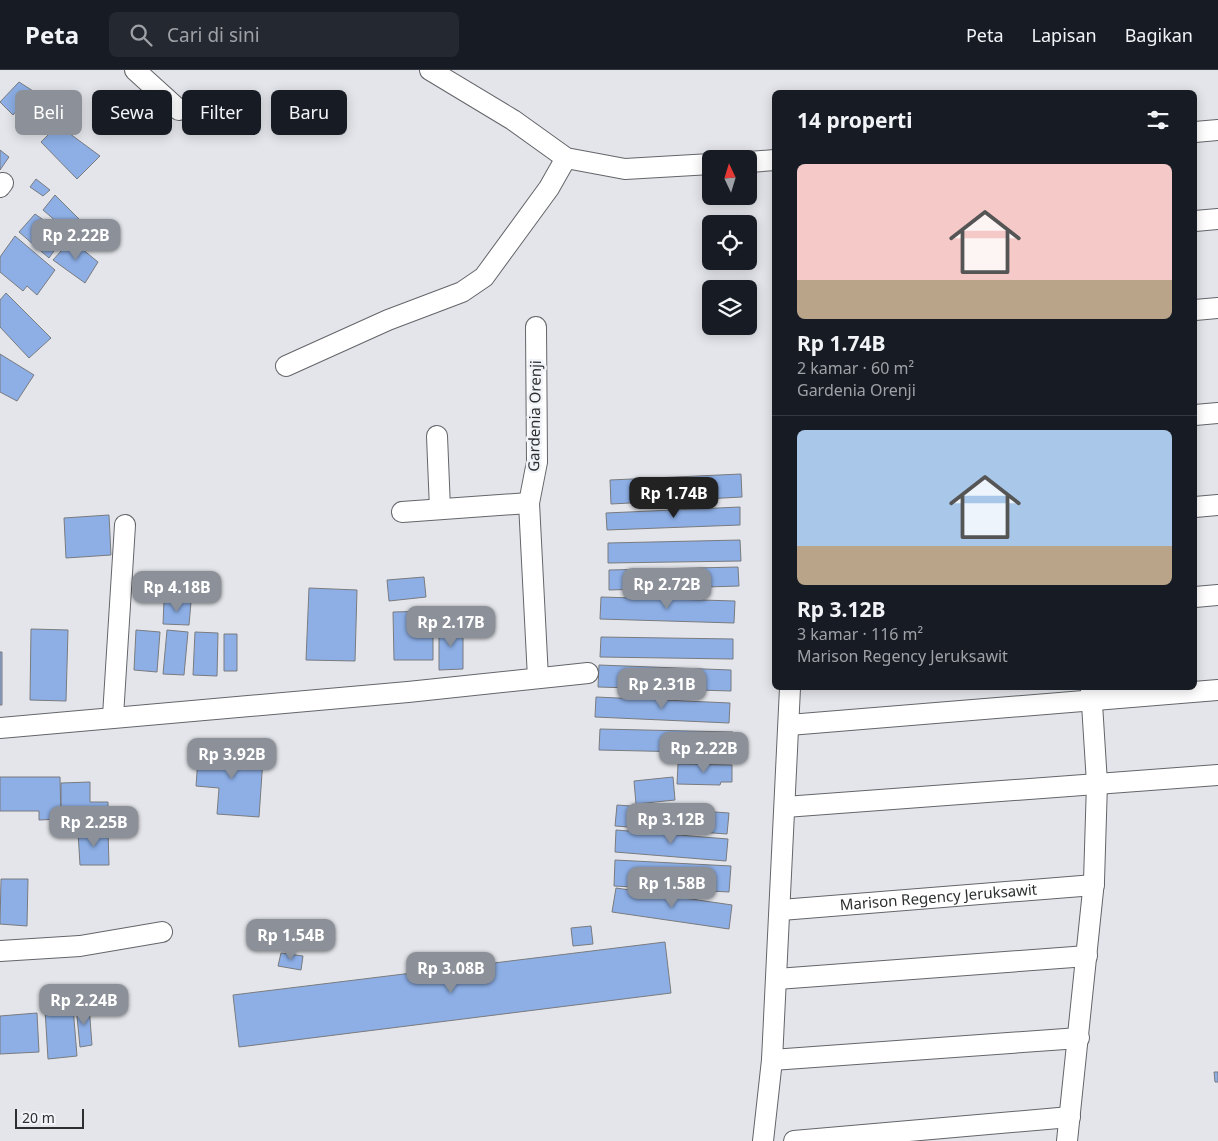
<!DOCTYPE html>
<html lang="id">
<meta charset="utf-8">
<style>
:root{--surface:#171b24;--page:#242831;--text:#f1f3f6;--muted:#9ea1a6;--line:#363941;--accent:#8c9099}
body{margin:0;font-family:"Noto Sans",sans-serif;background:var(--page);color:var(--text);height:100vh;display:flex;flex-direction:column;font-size:19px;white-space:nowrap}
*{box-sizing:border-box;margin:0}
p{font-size:16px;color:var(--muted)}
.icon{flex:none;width:28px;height:28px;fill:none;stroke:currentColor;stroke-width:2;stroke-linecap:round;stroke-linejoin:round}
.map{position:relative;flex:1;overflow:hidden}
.side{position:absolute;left:772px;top:20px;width:425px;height:600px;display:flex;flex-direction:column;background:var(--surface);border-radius:8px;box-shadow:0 2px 12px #0003}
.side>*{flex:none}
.guide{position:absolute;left:15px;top:20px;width:475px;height:45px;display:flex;gap:10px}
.needle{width:32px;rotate:356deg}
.buttons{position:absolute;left:702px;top:80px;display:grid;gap:10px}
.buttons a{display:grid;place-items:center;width:55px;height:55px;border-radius:8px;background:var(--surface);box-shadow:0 2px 12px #0003;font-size:25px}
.scale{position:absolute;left:15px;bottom:12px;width:69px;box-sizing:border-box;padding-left:5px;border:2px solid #2d2e2f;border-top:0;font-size:14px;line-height:18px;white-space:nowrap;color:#2d2e2f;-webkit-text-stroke:4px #f0f3f7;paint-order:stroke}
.price{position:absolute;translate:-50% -42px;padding:0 11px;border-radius:10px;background:var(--accent);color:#fff;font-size:16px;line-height:32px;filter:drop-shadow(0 1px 2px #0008)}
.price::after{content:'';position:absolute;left:50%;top:30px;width:15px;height:11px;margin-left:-8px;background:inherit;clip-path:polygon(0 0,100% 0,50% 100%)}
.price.on{background:#222;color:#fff}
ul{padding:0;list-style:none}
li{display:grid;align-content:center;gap:10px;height:265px;padding:0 25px}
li+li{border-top:1px solid var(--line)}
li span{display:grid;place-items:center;height:155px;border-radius:8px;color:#555}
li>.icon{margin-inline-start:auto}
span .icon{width:90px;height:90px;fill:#fffc;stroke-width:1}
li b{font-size:21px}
h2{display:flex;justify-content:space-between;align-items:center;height:60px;padding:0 25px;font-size:21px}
.tag{padding:0 18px;border-radius:8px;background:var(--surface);box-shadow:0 2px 12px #0003;font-size:18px;line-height:45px}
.tag.on{background:var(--accent);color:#fff}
header{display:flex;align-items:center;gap:30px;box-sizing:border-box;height:70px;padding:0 25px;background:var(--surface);border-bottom:1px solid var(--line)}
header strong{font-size:24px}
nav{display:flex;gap:28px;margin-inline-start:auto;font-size:18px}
.search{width:350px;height:45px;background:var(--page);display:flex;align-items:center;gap:12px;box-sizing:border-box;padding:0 18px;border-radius:8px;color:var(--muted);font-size:19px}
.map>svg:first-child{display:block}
.building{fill:#8dafe6;stroke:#797b7f}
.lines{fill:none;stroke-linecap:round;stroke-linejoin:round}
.street-casing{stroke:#636569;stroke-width:22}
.street{stroke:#fff;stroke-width:20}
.labels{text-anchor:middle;stroke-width:5;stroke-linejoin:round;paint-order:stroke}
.street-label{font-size:15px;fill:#2d2e2f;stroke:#f0f3f7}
</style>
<header>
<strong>Peta</strong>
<div class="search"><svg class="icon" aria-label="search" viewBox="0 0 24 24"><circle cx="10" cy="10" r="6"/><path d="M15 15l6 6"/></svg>Cari di sini</div>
<nav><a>Peta</a><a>Lapisan</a><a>Bagikan</a></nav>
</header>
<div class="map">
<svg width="1218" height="1071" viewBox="0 0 1218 1071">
<rect width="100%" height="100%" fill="#e3e5ea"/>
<path class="building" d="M 19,12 L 33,21 L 13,45 L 0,32 Z
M 58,55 L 100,86 L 77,109 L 41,72 Z
M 0,80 L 9,87 L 0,100 Z
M 36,109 L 50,120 L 43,126 L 30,117 Z
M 55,125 L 79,149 L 64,158 L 43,140 Z
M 35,144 L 65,165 L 49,188 L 19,162 Z
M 15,166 L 55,200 L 37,225 L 27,216 L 23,221 L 0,202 L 0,187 Z
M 71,170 L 98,192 L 85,213 L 53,190 Z
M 6,223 L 51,268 L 29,288 L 0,257 L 0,230 Z
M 0,284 L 34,305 L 17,331 L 0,322 Z
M 741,404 L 742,427 L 611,434 L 610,410 Z
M 740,437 L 740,455 L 607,460 L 606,443 Z
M 109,445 L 111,485 L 66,488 L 64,448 Z
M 740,470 L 741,491 L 608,493 L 608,473 Z
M 738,497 L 739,516 L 609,520 L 609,500 Z
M 424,507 L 426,527 L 389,531 L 387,510 Z
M 309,518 L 357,520 L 355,591 L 306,590 Z
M 601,527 L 735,531 L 734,553 L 600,549 Z
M 164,531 L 191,532 L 189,555 L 163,554 Z
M 433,541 L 433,590 L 394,590 L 393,542 Z
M 439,557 L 463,557 L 463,599 L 439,600 Z
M 31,559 L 68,560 L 66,631 L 30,630 Z
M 136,560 L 160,562 L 157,602 L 134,600 Z
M 167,560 L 188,562 L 184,605 L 163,604 Z
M 195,562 L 218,563 L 217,606 L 193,605 Z
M 224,564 L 237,564 L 237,601 L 224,601 Z
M 601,567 L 733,569 L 733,589 L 600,587 Z
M 0,582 L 2,582 L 2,635 L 0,635 Z
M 599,595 L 731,600 L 731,621 L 598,617 Z
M 596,627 L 730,633 L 729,653 L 595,647 Z
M 600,659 L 733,662 L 733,683 L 599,680 Z
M 199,676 L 246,680 L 245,688 L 263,689 L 259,747 L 217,744 L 219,718 L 196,716 Z
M 678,694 L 732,695 L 732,712 L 721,712 L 720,715 L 677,714 Z
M 0,707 L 60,707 L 61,749 L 39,750 L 39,741 L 0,741 Z
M 673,707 L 675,730 L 636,734 L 634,711 Z
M 90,712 L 90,732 L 108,732 L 108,748 L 61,749 L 61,713 Z
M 617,735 L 729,743 L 727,764 L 615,756 Z
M 616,760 L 728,769 L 726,791 L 615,782 Z
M 108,761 L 109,795 L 80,795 L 78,762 Z
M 615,790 L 731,796 L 729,822 L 614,816 Z
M 1,809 L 28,809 L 27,856 L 0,854 Z
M 616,818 L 732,835 L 729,859 L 612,842 Z
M 591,856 L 593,874 L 573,876 L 571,858 Z
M 665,872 L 671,923 L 239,977 L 233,925 Z
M 281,883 L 303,886 L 301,900 L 278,896 Z
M 76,936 L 89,936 L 92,975 L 80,977 Z
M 73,937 L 77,986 L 48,989 L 45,939 Z
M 37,943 L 39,982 L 0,984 L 0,946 Z
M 1214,1002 L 1218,1002 L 1218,1012 L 1215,1012 Z"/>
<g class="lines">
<g class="street-casing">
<g id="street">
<path d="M 135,0 L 179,40"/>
<path d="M 430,0 L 513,50 L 566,88 L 625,99 L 711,94"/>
<path d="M 1195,62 L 1218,60"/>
<path d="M 749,92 L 775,90"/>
<path d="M 0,117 L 3,113"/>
<path d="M 1195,151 L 1218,149"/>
<path d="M 1195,240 L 1218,238"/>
<path d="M 536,257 L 537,392 L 529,433 L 538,608"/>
<path d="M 286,296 L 388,250 L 462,222 L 484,207 L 549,118 L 566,88"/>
<path d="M 1195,345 L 1218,343"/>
<path d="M 437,366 L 440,439"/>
<path d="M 1195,437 L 1218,435"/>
<path d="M 402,442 L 529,433"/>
<path d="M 1195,527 L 1218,525"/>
<path d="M 113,646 L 125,455"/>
<path d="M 789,655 L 1218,620"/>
<path d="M 0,658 L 408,622 L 588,603"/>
<path d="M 785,737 L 1218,705"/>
<path id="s1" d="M 781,840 L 1094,815"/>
<path d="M 0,881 L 80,876 L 162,862"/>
<path d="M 777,909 L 1087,886"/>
<path d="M 772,990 L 1079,968"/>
<path d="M 763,1071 L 772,990 L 790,618"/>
<path d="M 794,1071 L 1070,1047"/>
<path d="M 1067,1071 L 1094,811 L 1097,713 L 1091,618"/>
</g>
</g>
<use href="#street" class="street"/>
</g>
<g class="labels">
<g class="street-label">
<text transform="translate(535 346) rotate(-89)" y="5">Gardenia Orenji</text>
<text dy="5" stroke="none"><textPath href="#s1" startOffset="158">Marison Regency Jeruksawit</textPath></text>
</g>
</g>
</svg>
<div class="buttons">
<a><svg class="needle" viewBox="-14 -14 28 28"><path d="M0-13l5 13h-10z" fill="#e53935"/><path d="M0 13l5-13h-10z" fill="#9ea1a6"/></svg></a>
<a><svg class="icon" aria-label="locate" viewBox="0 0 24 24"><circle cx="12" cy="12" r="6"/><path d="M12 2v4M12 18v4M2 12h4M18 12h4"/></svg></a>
<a><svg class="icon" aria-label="layers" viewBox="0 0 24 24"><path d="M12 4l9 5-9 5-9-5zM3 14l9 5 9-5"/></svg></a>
</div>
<div class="scale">20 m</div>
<b class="price" style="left:76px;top:191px">Rp 2.22B</b>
<b class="price on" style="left:674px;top:449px">Rp 1.74B</b>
<b class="price" style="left:667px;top:540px">Rp 2.72B</b>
<b class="price" style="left:177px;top:543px">Rp 4.18B</b>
<b class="price" style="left:451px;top:578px">Rp 2.17B</b>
<b class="price" style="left:662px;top:640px">Rp 2.31B</b>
<b class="price" style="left:704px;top:704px">Rp 2.22B</b>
<b class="price" style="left:232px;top:710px">Rp 3.92B</b>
<b class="price" style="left:671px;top:775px">Rp 3.12B</b>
<b class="price" style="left:94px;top:778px">Rp 2.25B</b>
<b class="price" style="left:672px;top:839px">Rp 1.58B</b>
<b class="price" style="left:291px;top:891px">Rp 1.54B</b>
<b class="price" style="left:451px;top:924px">Rp 3.08B</b>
<b class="price" style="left:84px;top:956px">Rp 2.24B</b>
<div class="guide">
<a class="tag on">Beli</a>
<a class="tag">Sewa</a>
<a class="tag">Filter</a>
<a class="tag">Baru</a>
</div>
<section class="side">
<h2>14 properti<svg class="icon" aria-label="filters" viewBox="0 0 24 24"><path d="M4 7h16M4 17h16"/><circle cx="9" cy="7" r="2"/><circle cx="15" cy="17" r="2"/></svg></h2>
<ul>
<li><span style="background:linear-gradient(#f6c9c9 75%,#b9a48a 0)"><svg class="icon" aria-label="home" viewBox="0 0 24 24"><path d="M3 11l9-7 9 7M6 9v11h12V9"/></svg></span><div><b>Rp 1.74B</b><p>2 kamar · 60 m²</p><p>Gardenia Orenji</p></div></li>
<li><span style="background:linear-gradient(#a9c7e8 75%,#b9a48a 0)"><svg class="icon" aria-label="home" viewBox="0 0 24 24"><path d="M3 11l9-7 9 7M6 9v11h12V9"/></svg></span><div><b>Rp 3.12B</b><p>3 kamar · 116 m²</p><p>Marison Regency Jeruksawit</p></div></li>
</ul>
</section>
</div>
